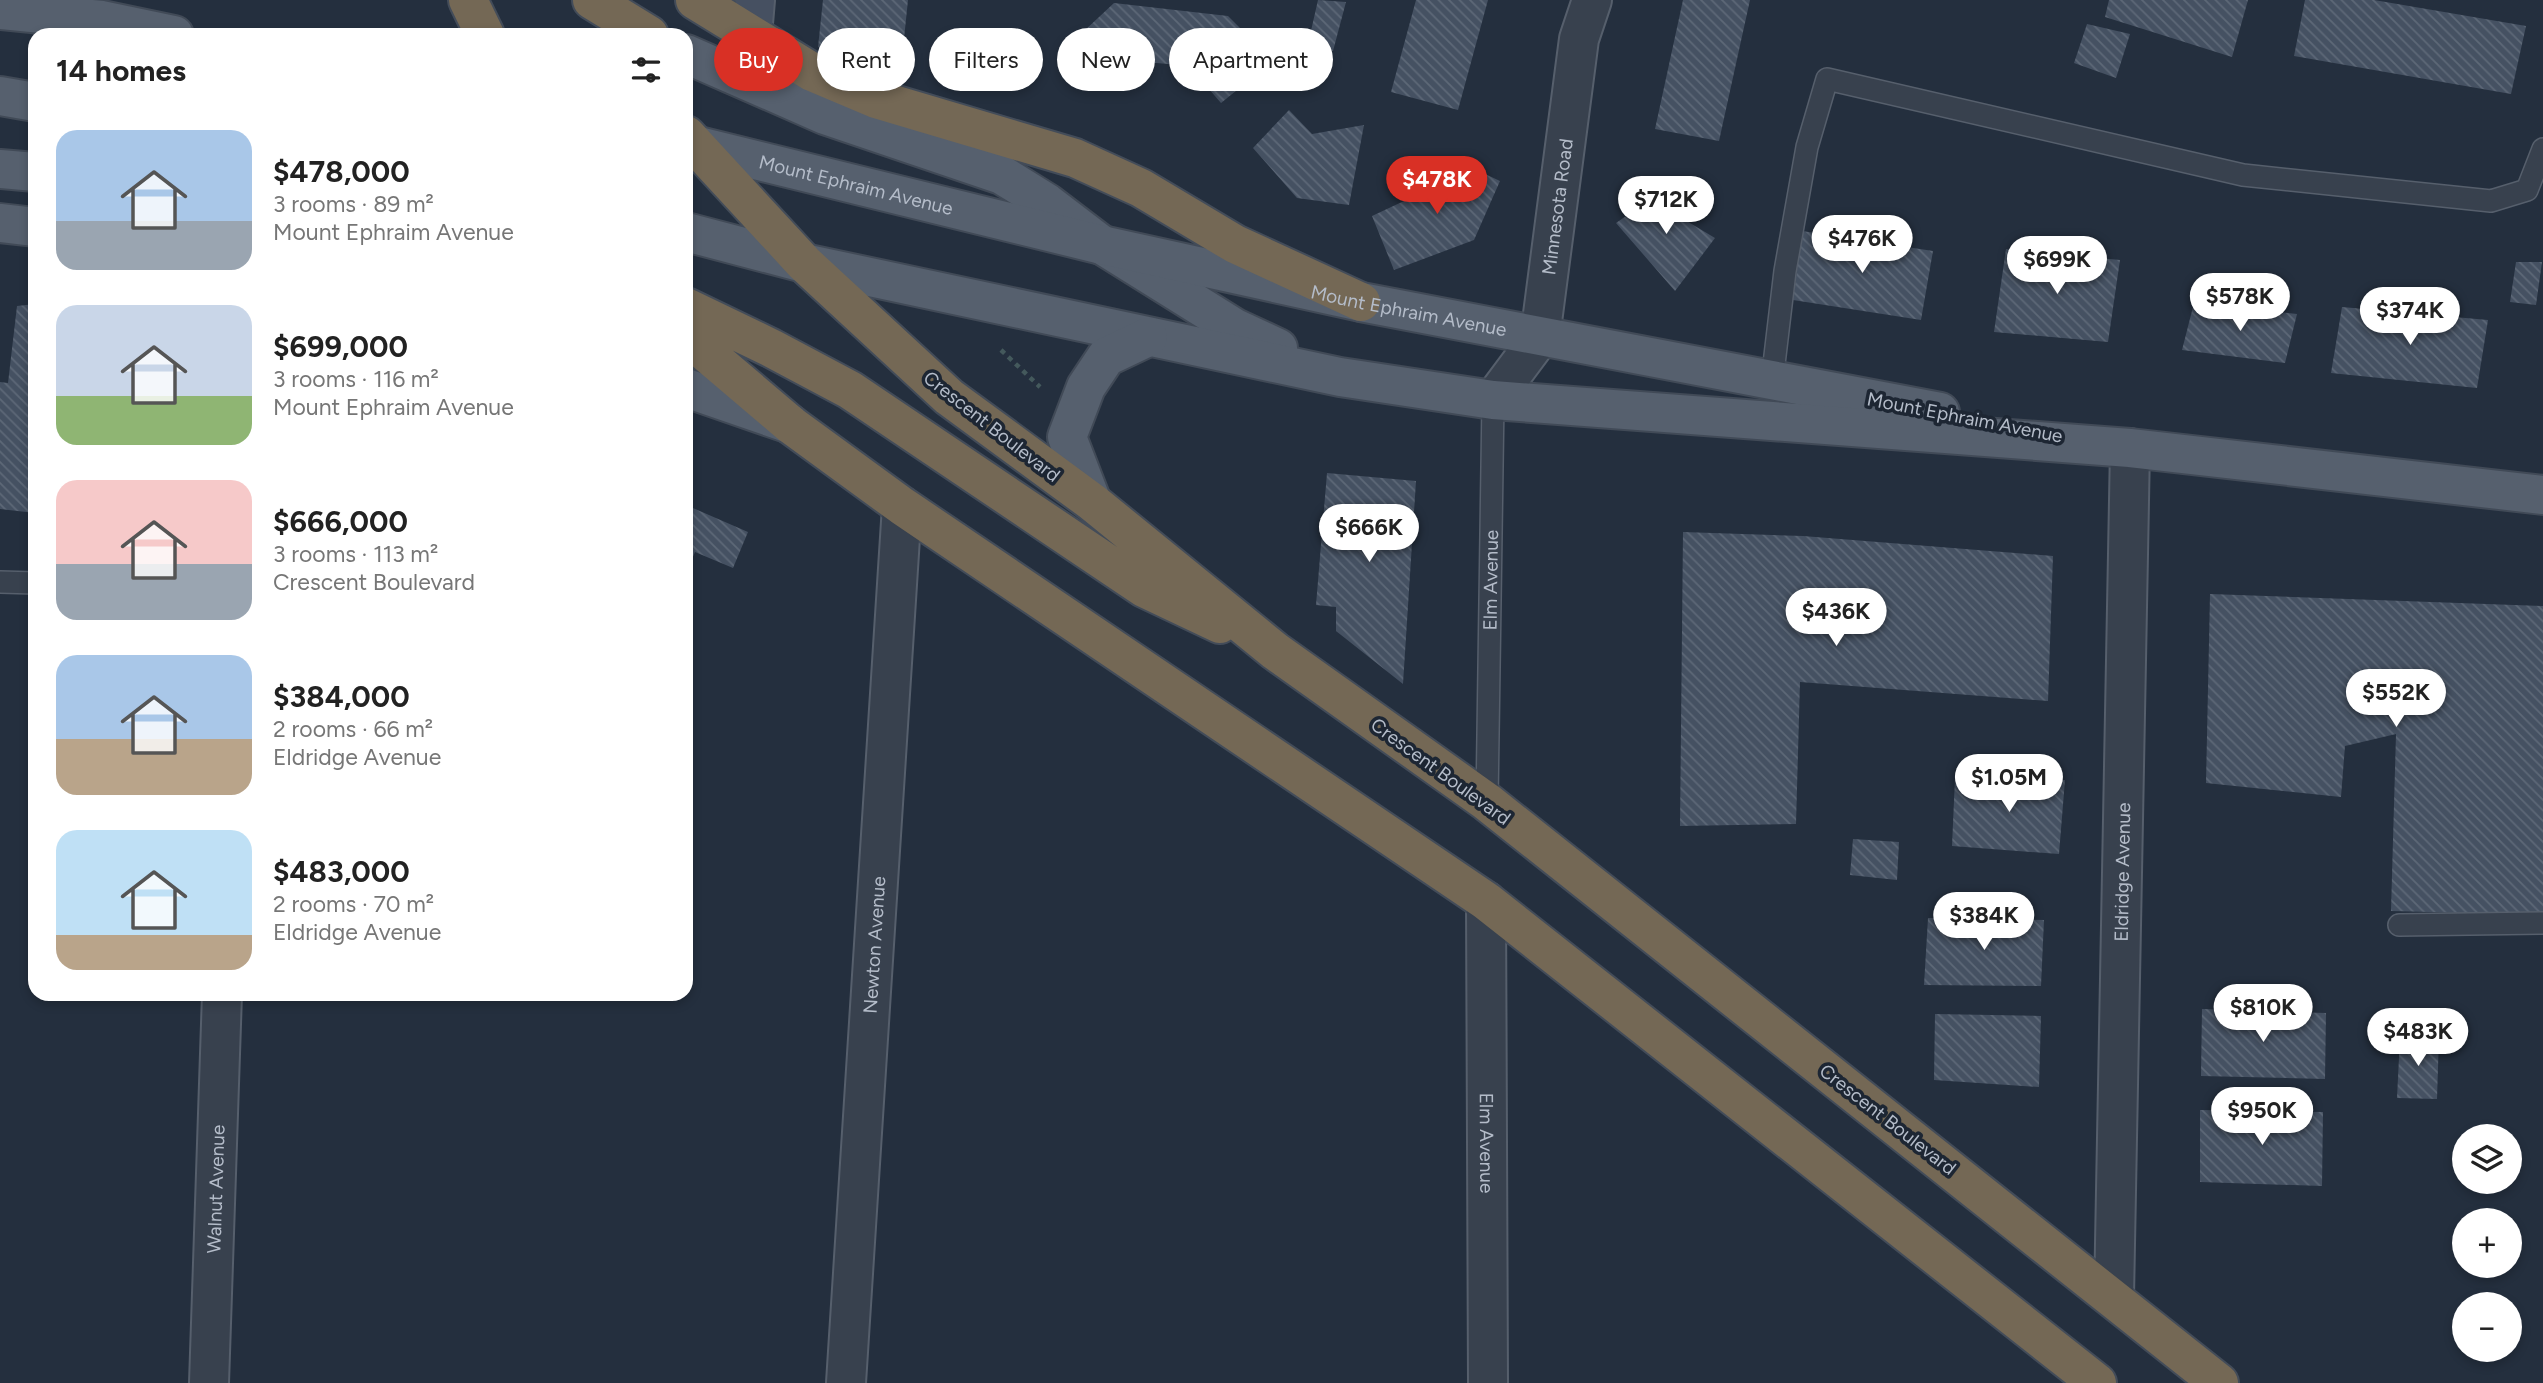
<!DOCTYPE html>
<meta charset="utf-8">
<style>
:root{--surface:#fff;--page:#f6f6f6;--text:#222;--muted:#767676;--accent:#d93025}
body{margin:0;font-family:Figtree,sans-serif;background:var(--page);color:var(--text);height:100vh;display:flex;flex-direction:column;font-size:26px;white-space:nowrap}
*{box-sizing:border-box;margin:0}
p{font-size:23px;color:var(--muted)}
.icon{flex:none;width:38px;height:38px;fill:none;stroke:currentColor;stroke-width:2;stroke-linecap:round;stroke-linejoin:round}
.map{position:relative;flex:1;overflow:hidden}
.sheet{position:absolute;left:28px;top:28px;width:665px;height:973px;display:flex;flex-direction:column;background:var(--surface);border-radius:21px;box-shadow:0 4px 10px #0003}
.sheet>*{flex:none}
.guide{position:absolute;left:714px;top:28px;width:665px;height:63px;display:flex;gap:14px}
.buttons{position:absolute;left:2452px;top:1124px;display:grid;gap:14px}
.buttons a{display:grid;place-items:center;width:70px;height:70px;border-radius:50%;background:var(--surface);box-shadow:0 4px 10px #0003;font-size:35px}
.price{position:absolute;translate:-50% -60px;padding:0 16px;border-radius:24px;background:#fff;color:#222;font-size:23px;line-height:46px;filter:drop-shadow(0 2px 4px #0008)}
.price::after{content:'';position:absolute;left:50%;top:42px;width:21px;height:16px;margin-left:-10px;background:inherit;clip-path:polygon(0 0,100% 0,50% 100%)}
.price.selected{background:var(--accent);color:#fff}
ul{padding:0;list-style:none}
li{display:flex;align-items:center;gap:21px;height:175px;padding:0 28px}
li span{display:grid;place-items:center;flex:none;width:196px;height:140px;border-radius:21px;color:#555}
li>.icon{margin-inline-start:auto}
span .icon{width:84px;height:84px;fill:#fffc;stroke-width:1}
li b{font-size:30px}
h2{display:flex;justify-content:space-between;align-items:center;height:84px;padding:0 28px;font-size:30px}
.tag{padding:0 24px;border-radius:32px;background:var(--surface);box-shadow:0 4px 10px #0003;font-size:24px;line-height:63px}
.tag.selected{background:var(--accent);color:#fff}
.map>svg:first-child{display:block}
.building{fill:url(#building-back-hatch)}
.lines{fill:none;stroke-linecap:round;stroke-linejoin:round}
.lane-casing{stroke:#565f6c;stroke-width:24}
.street-casing{stroke:#565f6c;stroke-width:42}
.secondary-casing{stroke:#565f6c;stroke-width:42}
.primary-casing{stroke:#414a57;stroke-width:42}
.highway-casing{stroke:#434c59;stroke-width:42}
.path{stroke:#44595c;stroke-width:4.5;stroke-dasharray:5 5;stroke-linecap:butt}
.lane{stroke:#38414e;stroke-width:21}
.street{stroke:#38414e;stroke-width:38}
.secondary{stroke:#465061;stroke-width:38}
.primary{stroke:#56606e;stroke-width:38}
.highway{stroke:#746855;stroke-width:38}
.labels{text-anchor:middle;stroke-width:7;stroke-linejoin:round;paint-order:stroke}
.street-label{font-size:19px;fill:#b4bcc9;stroke:#1d2633}
</style>
<div class="map">
<svg width="2543" height="1383" viewBox="0 0 2543 1383">
<defs>
<pattern id="building-back-hatch" width="6" height="6" patternUnits="userSpaceOnUse" patternTransform="scale(1.75)"><rect width="6" height="6" fill="#455162"/><path d="M-1 5l2 2M0 0l6 6M5-1l2 2" fill="none" stroke="#5d6877"/></pattern>
</defs>
<rect width="100%" height="100%" fill="#242f3e"/>
<path class="building" d="M 823,0 L 908,0 L 902,58 L 818,47 Z
M 1318,0 L 1346,2 L 1333,51 L 1308,44 Z
M 1416,0 L 1488,0 L 1458,110 L 1391,92 Z
M 1683,0 L 1750,0 L 1719,141 L 1655,129 Z
M 2109,0 L 2248,0 L 2232,57 L 2105,17 Z
M 2305,0 L 2374,0 L 2526,26 L 2511,94 L 2294,56 Z
M 1114,3 L 1228,16 L 1273,61 L 1221,103 L 1189,66 L 1146,62 L 1109,91 L 1068,46 Z
M 2087,24 L 2130,34 L 2116,78 L 2074,63 Z
M 1289,110 L 1312,134 L 1364,125 L 1349,205 L 1297,198 L 1253,148 Z
M 1451,158 L 1500,181 L 1474,240 L 1394,270 L 1372,216 L 1436,186 Z
M 1673,183 L 1685,220 L 1715,238 L 1675,291 L 1616,223 Z
M 1802,231 L 1933,251 L 1921,320 L 1793,300 Z
M 2006,249 L 2120,260 L 2108,342 L 1994,332 Z
M 2516,262 L 2542,262 L 2536,305 L 2510,302 Z
M 2194,303 L 2297,314 L 2285,363 L 2182,350 Z
M 35,304 L 35,513 L 0,509 L 0,382 L 8,383 L 17,306 Z
M 2342,307 L 2488,320 L 2477,388 L 2331,373 Z
M 1327,473 L 1416,481 L 1403,684 L 1336,631 L 1336,607 L 1316,605 Z
M 686,505 L 748,532 L 733,568 L 695,552 L 686,572 Z
M 1683,532 L 1803,536 L 2053,556 L 2048,701 L 1800,682 L 1796,824 L 1680,826 Z
M 2210,594 L 2543,606 L 2543,915 L 2391,911 L 2396,734 L 2345,746 L 2341,797 L 2206,783 Z
M 1955,778 L 2065,780 L 2059,854 L 1952,846 Z
M 1853,839 L 1899,842 L 1897,880 L 1850,875 Z
M 1928,918 L 2044,920 L 2041,986 L 1924,985 Z
M 2202,1009 L 2326,1013 L 2325,1079 L 2201,1076 Z
M 1935,1014 L 2041,1016 L 2039,1087 L 1934,1080 Z
M 2439,1036 L 2437,1099 L 2397,1098 L 2400,1037 Z
M 2200,1110 L 2323,1112 L 2322,1186 L 2200,1182 Z"/>
<g class="lines">
<g class="lane-casing">
<g id="lane">
<path d="M 1772,381 L 1785,271 L 1807,147 L 1827,79 L 2243,175 L 2491,201 L 2527,190 L 2543,149"/>
<path d="M 0,582 L 35,583"/>
<path id="s1" d="M 1487,802 L 1493,400"/>
<path d="M 2399,925 L 2543,923"/>
</g>
</g>
<g class="street-casing">
<g id="street">
<path id="s2" d="M 1493,400 L 1540,337 L 1579,39 L 1592,0"/>
<path id="s3" d="M 1486,901 L 1488,1383"/>
<path id="s4" d="M 2114,1297 L 2130,448"/>
<path id="s5" d="M 209,1383 L 222,994"/>
<path id="s6" d="M 846,1383 L 902,506"/>
</g>
</g>
<g class="secondary-casing">
<path id="secondary" d="M 752,35 L 755,0"/>
</g>
<g class="primary-casing">
<g id="primary">
<path d="M 0,10 L 102,20 L 174,35"/>
<path d="M 686,54 L 825,115 L 1002,175 L 1047,203 L 1102,245 L 1235,328 L 1278,348"/>
<path d="M 0,96 L 35,102"/>
<path id="s7" d="M 686,143 L 1102,245 L 1361,302 L 1940,412"/>
<path d="M 0,169 L 35,172"/>
<path d="M 0,223 L 35,227"/>
<path d="M 686,232 L 804,263 L 1340,377 L 1493,400 L 2130,448 L 2543,495"/>
<path d="M 686,388 L 790,424"/>
<path d="M 1092,502 L 1067,437 L 1086,387 L 1106,357 L 1148,337"/>
</g>
</g>
<g class="highway-casing">
<path id="highway" d="M 468,0 L 485,35
M 592,0 L 649,35
M 695,0 L 812,72 L 876,99 L 1075,158 L 1141,188 L 1235,244 L 1361,302
M 686,135 L 804,263 L 949,397 L 1092,502 L 1275,651 L 1487,802 L 2219,1383
M 686,307 L 771,348 L 850,390 L 1144,588 L 1220,624
M 686,332 L 704,351 L 791,425 L 902,506 L 1486,901 L 2097,1383"/>
</g>
<path class="path" d="M 1001,350 L 1040,387"/>
<use href="#lane" class="lane"/>
<use href="#street" class="street"/>
<use href="#secondary" class="secondary"/>
<use href="#primary" class="primary"/>
<use href="#highway" class="highway"/>
</g>
<g class="labels">
<g class="street-label">
<text dy="7" stroke="none"><textPath href="#s7" startOffset="175">Mount Ephraim Avenue</textPath></text>
<text dy="7" stroke="none"><textPath href="#s2" startOffset="210">Minnesota Road</textPath></text>
<text dy="7" stroke="none"><textPath href="#s7" startOffset="742">Mount Ephraim Avenue</textPath></text>
<text transform="translate(1965 417) rotate(11)" y="7">Mount Ephraim Avenue</text>
<text transform="translate(992 426) rotate(38)" y="7">Crescent Boulevard</text>
<text dy="7" stroke="none"><textPath href="#s1" startOffset="222">Elm Avenue</textPath></text>
<text transform="translate(1441 771) rotate(36)" y="7">Crescent Boulevard</text>
<text dy="7" stroke="none"><textPath href="#s4" startOffset="425">Eldridge Avenue</textPath></text>
<text dy="7" stroke="none"><textPath href="#s6" startOffset="439">Newton Avenue</textPath></text>
<text transform="translate(1888 1119) rotate(38)" y="7">Crescent Boulevard</text>
<text dy="7" stroke="none"><textPath href="#s3" startOffset="242">Elm Avenue</textPath></text>
<text dy="7" stroke="none"><textPath href="#s5" startOffset="194">Walnut Avenue</textPath></text>
</g>
</g>
</svg>
<div class="buttons">
<a><svg class="icon" aria-label="layers" viewBox="0 0 24 24"><path d="M12 4l9 5-9 5-9-5zM3 14l9 5 9-5"/></svg></a>
<a>+</a>
<a>−</a>
</div>
<b class="price selected" style="left:1437px;top:216px">$478K</b>
<b class="price" style="left:1666px;top:236px">$712K</b>
<b class="price" style="left:1862px;top:275px">$476K</b>
<b class="price" style="left:2057px;top:296px">$699K</b>
<b class="price" style="left:2240px;top:333px">$578K</b>
<b class="price" style="left:2410px;top:347px">$374K</b>
<b class="price" style="left:1369px;top:564px">$666K</b>
<b class="price" style="left:1836px;top:648px">$436K</b>
<b class="price" style="left:2396px;top:729px">$552K</b>
<b class="price" style="left:2009px;top:814px">$1.05M</b>
<b class="price" style="left:1984px;top:952px">$384K</b>
<b class="price" style="left:2263px;top:1044px">$810K</b>
<b class="price" style="left:2418px;top:1068px">$483K</b>
<b class="price" style="left:2262px;top:1147px">$950K</b>
<div class="guide">
<a class="tag selected">Buy</a>
<a class="tag">Rent</a>
<a class="tag">Filters</a>
<a class="tag">New</a>
<a class="tag">Apartment</a>
</div>
<section class="sheet">
<h2>14 homes<svg class="icon" aria-label="filters" viewBox="0 0 24 24"><path d="M4 7h16M4 17h16"/><circle cx="9" cy="7" r="2"/><circle cx="15" cy="17" r="2"/></svg></h2>
<ul>
<li><span style="background:linear-gradient(#a9c7e8 65%,#9aa5b1 0)"><svg class="icon" aria-label="home" viewBox="0 0 24 24"><path d="M3 11l9-7 9 7M6 9v11h12V9"/></svg></span><div><b>$478,000</b><p>3 rooms · 89 m²</p><p>Mount Ephraim Avenue</p></div></li>
<li><span style="background:linear-gradient(#c9d6e8 65%,#8fb573 0)"><svg class="icon" aria-label="home" viewBox="0 0 24 24"><path d="M3 11l9-7 9 7M6 9v11h12V9"/></svg></span><div><b>$699,000</b><p>3 rooms · 116 m²</p><p>Mount Ephraim Avenue</p></div></li>
<li><span style="background:linear-gradient(#f6c9c9 60%,#9aa5b1 0)"><svg class="icon" aria-label="home" viewBox="0 0 24 24"><path d="M3 11l9-7 9 7M6 9v11h12V9"/></svg></span><div><b>$666,000</b><p>3 rooms · 113 m²</p><p>Crescent Boulevard</p></div></li>
<li><span style="background:linear-gradient(#a9c7e8 60%,#b9a48a 0)"><svg class="icon" aria-label="home" viewBox="0 0 24 24"><path d="M3 11l9-7 9 7M6 9v11h12V9"/></svg></span><div><b>$384,000</b><p>2 rooms · 66 m²</p><p>Eldridge Avenue</p></div></li>
<li><span style="background:linear-gradient(#bfe0f5 75%,#b9a48a 0)"><svg class="icon" aria-label="home" viewBox="0 0 24 24"><path d="M3 11l9-7 9 7M6 9v11h12V9"/></svg></span><div><b>$483,000</b><p>2 rooms · 70 m²</p><p>Eldridge Avenue</p></div></li>
</ul>
</section>
</div>
